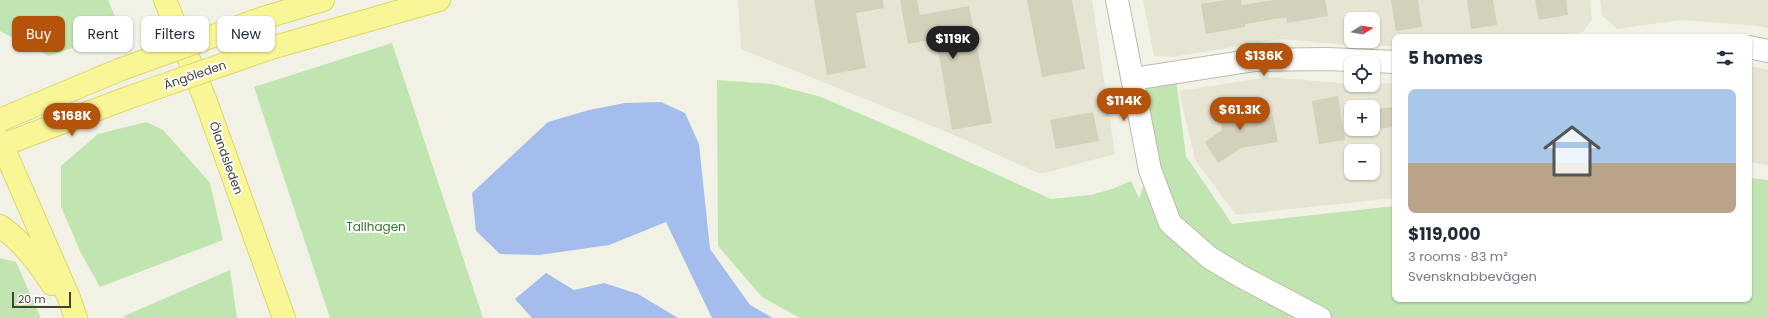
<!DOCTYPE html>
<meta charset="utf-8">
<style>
:root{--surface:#fff;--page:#f6f6f7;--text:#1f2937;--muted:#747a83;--line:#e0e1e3;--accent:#b45309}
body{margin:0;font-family:Poppins,sans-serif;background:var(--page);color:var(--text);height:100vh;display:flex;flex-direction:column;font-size:15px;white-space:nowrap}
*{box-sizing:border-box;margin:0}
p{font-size:13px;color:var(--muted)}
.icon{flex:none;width:22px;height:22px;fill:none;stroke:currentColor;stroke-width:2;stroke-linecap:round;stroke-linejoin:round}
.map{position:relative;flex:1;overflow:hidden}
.drawer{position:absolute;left:1392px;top:34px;width:360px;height:268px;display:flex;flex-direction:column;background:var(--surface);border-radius:8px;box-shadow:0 1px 3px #0004}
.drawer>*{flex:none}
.hud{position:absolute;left:12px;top:16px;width:380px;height:36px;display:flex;gap:8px}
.needle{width:26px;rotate:79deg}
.buttons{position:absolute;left:1344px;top:12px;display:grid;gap:8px}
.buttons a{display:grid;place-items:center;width:36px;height:36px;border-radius:8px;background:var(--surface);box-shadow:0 1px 3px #0004;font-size:20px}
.scale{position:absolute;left:12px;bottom:10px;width:59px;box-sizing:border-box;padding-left:4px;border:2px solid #444235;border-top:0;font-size:11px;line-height:14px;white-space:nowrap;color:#444235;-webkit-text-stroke:3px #fff;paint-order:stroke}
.price{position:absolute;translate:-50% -34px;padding:0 9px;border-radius:14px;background:var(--accent);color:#fff;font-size:13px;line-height:26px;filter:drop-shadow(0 1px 2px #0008)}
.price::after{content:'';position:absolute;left:50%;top:24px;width:12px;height:9px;margin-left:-6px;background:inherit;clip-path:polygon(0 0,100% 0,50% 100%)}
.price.active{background:#222;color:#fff}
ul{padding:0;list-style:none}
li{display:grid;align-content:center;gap:8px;height:212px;padding:0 16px}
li+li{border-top:1px solid var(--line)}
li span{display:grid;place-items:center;height:124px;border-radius:8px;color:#555}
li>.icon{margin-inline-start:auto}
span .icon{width:72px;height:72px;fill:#fffc;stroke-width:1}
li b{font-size:17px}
h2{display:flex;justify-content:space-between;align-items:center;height:48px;padding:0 16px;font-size:17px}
.chip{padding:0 14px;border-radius:8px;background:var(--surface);box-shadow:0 1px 3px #0004;font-size:14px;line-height:36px}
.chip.active{background:var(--accent);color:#fff}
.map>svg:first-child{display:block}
.residential{fill:#e6e5d4;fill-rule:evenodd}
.green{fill:#c0e5b0}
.water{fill:#a4bdec}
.building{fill:#d3d0bc}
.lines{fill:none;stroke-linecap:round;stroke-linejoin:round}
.minor-casing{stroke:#bdbba9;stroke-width:24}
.major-casing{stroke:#ded868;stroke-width:24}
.minor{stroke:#fff;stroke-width:22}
.major{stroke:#f9f697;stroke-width:22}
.major-bridge-casing{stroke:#ded868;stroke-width:24;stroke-linecap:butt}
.major-bridge{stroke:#f9f697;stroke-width:22}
.labels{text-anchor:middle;stroke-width:4;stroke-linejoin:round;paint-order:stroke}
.street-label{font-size:12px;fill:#444235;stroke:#fff}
.park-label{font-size:12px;fill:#35732c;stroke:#fff}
</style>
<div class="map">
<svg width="1768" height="318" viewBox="0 0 1768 318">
<rect width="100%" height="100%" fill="#f2f1e6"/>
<path class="residential" d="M 738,0 L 1092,0 L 1115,154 L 1040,174 L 952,134 L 741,49 Z
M 1143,0 L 1590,0 L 1592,19 L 1583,32 L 1548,37 L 1395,37 L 1395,46 L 1349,45 L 1281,39 L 1173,57 L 1154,56 ZM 1351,19 L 1373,19 L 1373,41 L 1351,41 Z
M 1600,0 L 1768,0 L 1768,28 L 1758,26 L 1680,20 L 1617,29 L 1602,16 Z
M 1749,66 L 1768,70 L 1768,165 L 1749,162 Z
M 1270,77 L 1351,84 L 1351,85 L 1395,83 L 1395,198 L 1236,215 L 1195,160 L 1179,91 ZM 1351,107 L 1373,107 L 1373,129 L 1351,129 ZM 1351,151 L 1373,151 L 1373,173 L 1351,173 Z"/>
<path class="green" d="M 0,0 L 108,0 L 121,31 L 49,56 L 0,31 Z
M 392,43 L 483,318 L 330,318 L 254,87 Z
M 1175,71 L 1186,156 L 1232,224 L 1395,206 L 1395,299 L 1749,299 L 1749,178 L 1768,180 L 1768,318 L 805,318 L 798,317 L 762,297 L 718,246 L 717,80 L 772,84 L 821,97 L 896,129 L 1051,199 L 1091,195 L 1112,189 L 1131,181 L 1139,198 L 1150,170 L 1133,79 Z
M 146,122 L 163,130 L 210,183 L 223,240 L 100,287 L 81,253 L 61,207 L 61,166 L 98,134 Z
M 0,258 L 16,262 L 41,318 L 0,318 Z
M 230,270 L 237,318 L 125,318 L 124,316 Z"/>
<path class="water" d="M 661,102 L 685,113 L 699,144 L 710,249 L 750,305 L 773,318 L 712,318 L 666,222 L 609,245 L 539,255 L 500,254 L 476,231 L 472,193 L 548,122 L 589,110 L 625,103 Z
M 546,273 L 574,290 L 604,283 L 638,294 L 678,318 L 532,318 L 515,299 Z"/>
<path class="building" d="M 814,0 L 883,0 L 884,8 L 856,13 L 866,68 L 827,75 Z
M 900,0 L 917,0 L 920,15 L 969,6 L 992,123 L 952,130 L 939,55 L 938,55 L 935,39 L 908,44 Z
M 1027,0 L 1072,0 L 1085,69 L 1042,77 Z
M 1225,0 L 1241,0 L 1242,5 L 1273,0 L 1325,0 L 1328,16 L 1287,23 L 1286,17 L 1245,24 L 1245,27 L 1206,34 L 1201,4 Z
M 1391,0 L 1418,0 L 1422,27 L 1396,31 Z
M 1467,0 L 1493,0 L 1497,25 L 1471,29 Z
M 1535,0 L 1566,0 L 1568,15 L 1539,20 Z
M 1338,96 L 1345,140 L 1319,144 L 1312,101 Z
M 1244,101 L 1248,120 L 1273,116 L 1278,142 L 1241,148 L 1218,163 L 1205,142 L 1222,130 L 1218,106 Z
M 1395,107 L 1395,127 L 1378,129 L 1376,109 Z
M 1093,112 L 1099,141 L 1056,149 L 1050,120 Z"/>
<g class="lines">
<g class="minor-casing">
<path id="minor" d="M 1117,0 L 1150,170 L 1170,223 L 1210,258 L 1242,277 L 1320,318
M 1749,47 L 1768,51
M 1133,79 L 1255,60 L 1327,59 L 1395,62"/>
</g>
<g class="major-casing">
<path id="major" d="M 165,0 L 205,99 L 284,318
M 263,18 L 323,0
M 271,48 L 439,0
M 0,120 L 119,70
M 0,140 L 69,298 L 76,318
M 0,146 L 130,97
M 0,226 C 22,241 38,262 52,284"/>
</g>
<use href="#minor" class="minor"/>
<use href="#major" class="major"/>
<g class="major-bridge-casing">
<path id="major-bridge" d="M 119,70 L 263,18
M 130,97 L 271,48"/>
</g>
<use href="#major-bridge" class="major-bridge"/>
</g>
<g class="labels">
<g class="street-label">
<text transform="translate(195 75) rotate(-19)" y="4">Ängöleden</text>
<text transform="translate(226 158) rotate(70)" y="4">Ölandsleden</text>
</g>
<g class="park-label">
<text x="376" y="231">Tallhagen</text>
</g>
</g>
</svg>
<div class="buttons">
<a><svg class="needle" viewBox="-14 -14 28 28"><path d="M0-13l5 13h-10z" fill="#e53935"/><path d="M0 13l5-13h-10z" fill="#747a83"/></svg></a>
<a><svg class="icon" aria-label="locate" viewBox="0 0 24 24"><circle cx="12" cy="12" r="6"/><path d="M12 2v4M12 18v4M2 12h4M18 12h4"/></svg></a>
<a>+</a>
<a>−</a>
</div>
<div class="scale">20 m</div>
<b class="price active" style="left:953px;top:60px">$119K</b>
<b class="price" style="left:1264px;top:77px">$136K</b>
<b class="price" style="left:1124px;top:122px">$114K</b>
<b class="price" style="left:1240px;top:131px">$61.3K</b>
<b class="price" style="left:72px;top:137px">$168K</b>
<div class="hud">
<a class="chip active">Buy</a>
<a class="chip">Rent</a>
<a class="chip">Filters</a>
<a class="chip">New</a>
</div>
<section class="drawer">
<h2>5 homes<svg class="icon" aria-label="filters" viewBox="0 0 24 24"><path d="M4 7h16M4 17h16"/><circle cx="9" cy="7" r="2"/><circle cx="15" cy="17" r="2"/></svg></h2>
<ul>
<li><span style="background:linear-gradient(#a9c7e8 60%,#b9a48a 0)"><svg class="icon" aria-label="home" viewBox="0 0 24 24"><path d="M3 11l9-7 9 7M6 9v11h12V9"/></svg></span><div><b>$119,000</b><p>3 rooms · 83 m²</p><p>Svensknabbevägen</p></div></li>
</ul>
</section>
</div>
